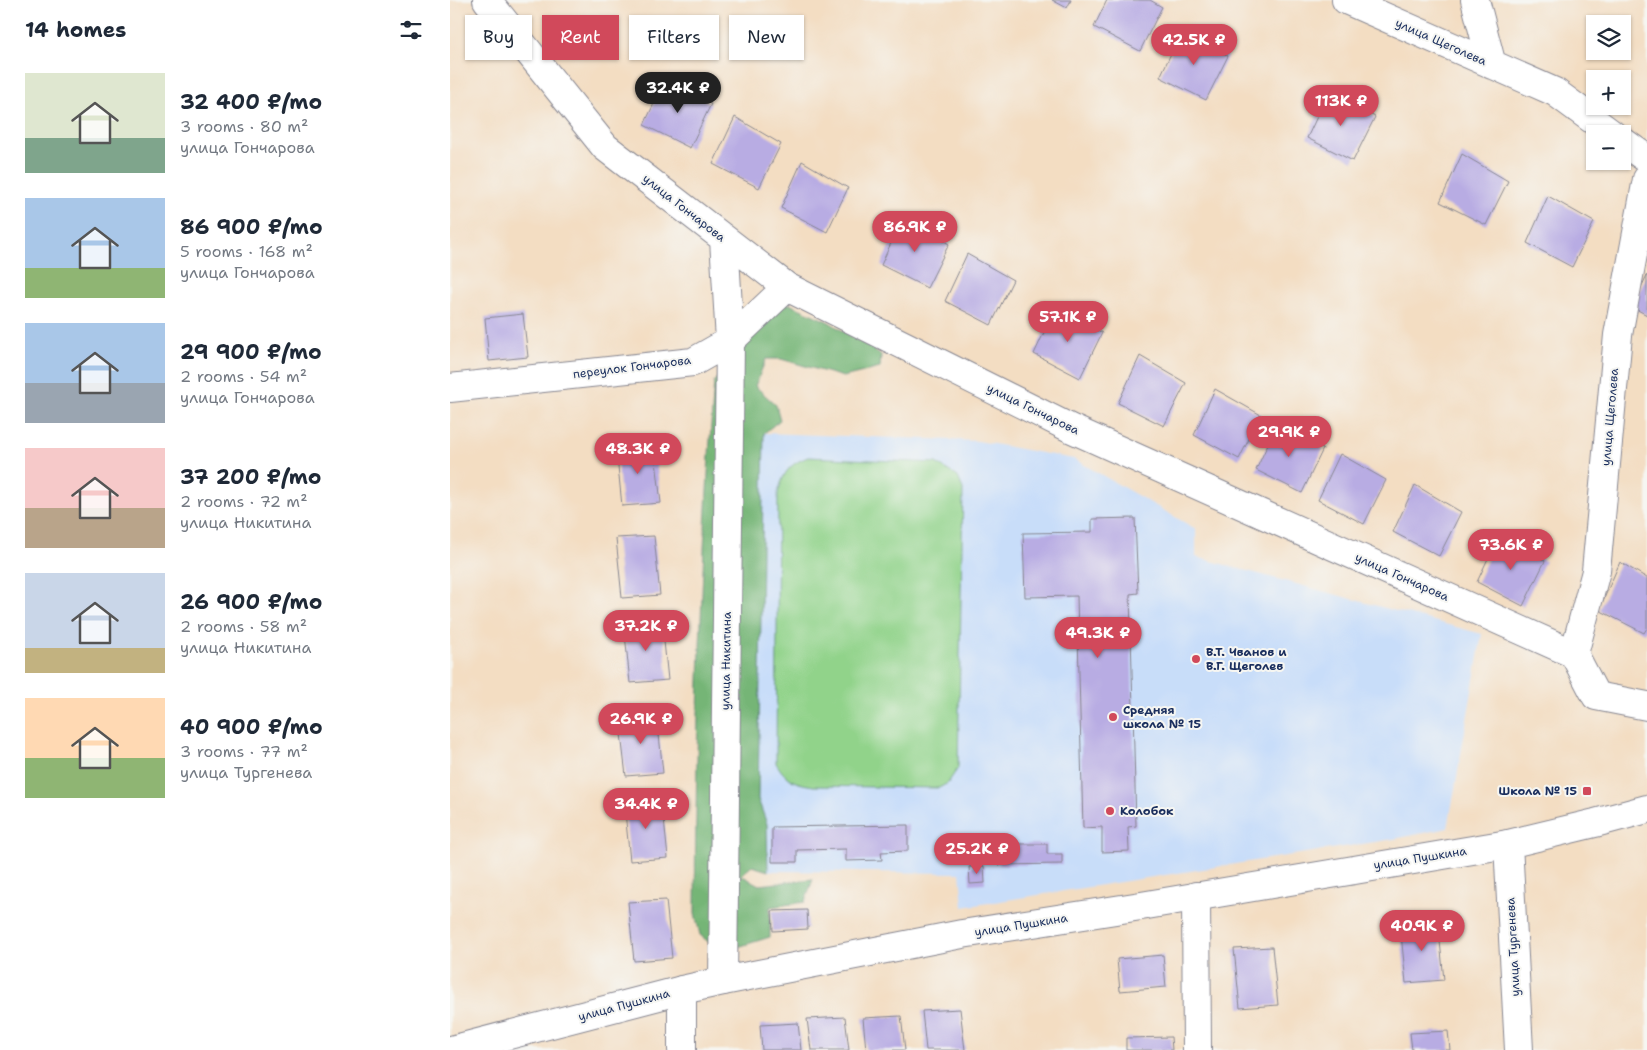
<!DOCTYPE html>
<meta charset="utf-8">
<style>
:root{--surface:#fff;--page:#f2f2f3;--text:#1f2937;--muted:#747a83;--accent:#d1495b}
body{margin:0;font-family:"Shantell Sans",sans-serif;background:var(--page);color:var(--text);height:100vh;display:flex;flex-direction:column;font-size:19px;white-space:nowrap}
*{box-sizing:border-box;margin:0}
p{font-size:16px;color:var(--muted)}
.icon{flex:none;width:28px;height:28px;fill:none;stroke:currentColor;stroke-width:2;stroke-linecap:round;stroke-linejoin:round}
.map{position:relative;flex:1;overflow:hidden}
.sheet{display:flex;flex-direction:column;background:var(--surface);width:450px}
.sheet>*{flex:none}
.top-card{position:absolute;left:15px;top:15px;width:475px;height:45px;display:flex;gap:10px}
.fabs{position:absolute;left:1136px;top:15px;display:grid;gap:10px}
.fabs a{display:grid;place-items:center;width:45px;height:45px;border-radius:0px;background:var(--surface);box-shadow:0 1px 4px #0004;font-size:25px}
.price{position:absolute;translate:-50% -42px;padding:0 11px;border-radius:18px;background:var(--accent);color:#fff;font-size:16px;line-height:32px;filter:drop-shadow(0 1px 2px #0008)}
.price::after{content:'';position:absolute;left:50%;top:30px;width:15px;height:11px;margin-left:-8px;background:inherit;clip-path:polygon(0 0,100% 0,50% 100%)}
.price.active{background:#222;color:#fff}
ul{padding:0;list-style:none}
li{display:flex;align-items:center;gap:15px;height:125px;padding:0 25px}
li span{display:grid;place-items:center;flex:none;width:140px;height:100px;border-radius:0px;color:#555}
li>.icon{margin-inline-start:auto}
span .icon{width:60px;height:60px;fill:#fffc;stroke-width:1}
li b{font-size:21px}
h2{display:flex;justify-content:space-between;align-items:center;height:60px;padding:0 25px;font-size:21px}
.tag{padding:0 18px;border-radius:0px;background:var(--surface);box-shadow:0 1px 4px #0004;font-size:18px;line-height:45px}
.tag.active{background:var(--accent);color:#fff}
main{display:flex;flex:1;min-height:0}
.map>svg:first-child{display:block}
.built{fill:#c8ddf9}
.green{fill:#91d38a;stroke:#568174}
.forest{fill:#74b576;stroke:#48726a}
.building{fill:#b8ace3}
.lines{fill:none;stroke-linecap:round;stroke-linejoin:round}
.minor-casing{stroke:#878690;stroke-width:30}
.tertiary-casing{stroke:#878690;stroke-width:30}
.minor{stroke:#fff;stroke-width:28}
.tertiary{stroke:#fff;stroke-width:28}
.poi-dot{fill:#d1495b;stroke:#f6f6f2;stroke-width:2}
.labels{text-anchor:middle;stroke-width:4;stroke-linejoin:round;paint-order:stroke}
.street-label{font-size:12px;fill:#1b2f5e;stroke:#f6f6f2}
.poi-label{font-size:12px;font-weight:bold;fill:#1b2f5e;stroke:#f6f6f2;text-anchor:start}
</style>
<main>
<section class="sheet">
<h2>14 homes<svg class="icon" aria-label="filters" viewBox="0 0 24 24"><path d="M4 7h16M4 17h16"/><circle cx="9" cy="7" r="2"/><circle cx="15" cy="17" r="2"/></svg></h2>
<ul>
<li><span style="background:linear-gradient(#dfe7d0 65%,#7fa58c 0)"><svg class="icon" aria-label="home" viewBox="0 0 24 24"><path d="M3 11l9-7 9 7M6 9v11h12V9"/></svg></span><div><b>32 400 ₽/mo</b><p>3 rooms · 80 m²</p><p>улица Гончарова</p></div></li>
<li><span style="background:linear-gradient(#a9c7e8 70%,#8fb573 0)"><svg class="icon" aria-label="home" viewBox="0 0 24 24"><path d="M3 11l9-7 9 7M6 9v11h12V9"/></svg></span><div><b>86 900 ₽/mo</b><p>5 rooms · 168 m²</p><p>улица Гончарова</p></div></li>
<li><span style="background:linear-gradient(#a9c7e8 60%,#9aa5b1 0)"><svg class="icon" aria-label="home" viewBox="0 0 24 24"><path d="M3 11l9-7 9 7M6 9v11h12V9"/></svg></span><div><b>29 900 ₽/mo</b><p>2 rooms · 54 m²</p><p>улица Гончарова</p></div></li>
<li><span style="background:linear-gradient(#f6c9c9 60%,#b9a48a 0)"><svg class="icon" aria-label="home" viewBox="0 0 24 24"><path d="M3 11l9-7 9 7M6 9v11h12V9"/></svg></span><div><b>37 200 ₽/mo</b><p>2 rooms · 72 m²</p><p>улица Никитина</p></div></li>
<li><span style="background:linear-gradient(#c9d6e8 75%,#c2b280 0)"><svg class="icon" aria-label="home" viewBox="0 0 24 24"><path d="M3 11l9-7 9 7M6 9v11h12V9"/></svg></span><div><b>26 900 ₽/mo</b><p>2 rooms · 58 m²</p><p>улица Никитина</p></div></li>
<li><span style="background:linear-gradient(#ffd9b3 60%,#8fb573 0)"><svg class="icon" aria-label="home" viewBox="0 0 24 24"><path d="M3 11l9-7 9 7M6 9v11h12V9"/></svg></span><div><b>40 900 ₽/mo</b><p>3 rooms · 77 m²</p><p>улица Тургенева</p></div></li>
</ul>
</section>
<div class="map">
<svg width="1197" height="1050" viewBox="0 0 1197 1050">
<rect width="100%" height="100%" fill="#f6f6f2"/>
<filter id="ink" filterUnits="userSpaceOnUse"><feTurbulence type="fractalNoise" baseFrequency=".02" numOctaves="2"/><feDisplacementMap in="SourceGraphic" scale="10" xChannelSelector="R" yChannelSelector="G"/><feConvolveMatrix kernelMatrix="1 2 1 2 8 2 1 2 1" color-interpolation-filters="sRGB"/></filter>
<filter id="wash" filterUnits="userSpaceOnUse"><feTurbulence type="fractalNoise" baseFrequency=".0096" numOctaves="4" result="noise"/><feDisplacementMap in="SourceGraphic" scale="20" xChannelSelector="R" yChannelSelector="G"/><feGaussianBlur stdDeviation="1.12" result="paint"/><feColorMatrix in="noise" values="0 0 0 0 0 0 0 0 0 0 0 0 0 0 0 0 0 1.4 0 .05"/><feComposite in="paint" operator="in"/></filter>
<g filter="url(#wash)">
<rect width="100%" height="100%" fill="#f3ddc2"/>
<path class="built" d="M 314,433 L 528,441 L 624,459 L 746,529 L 746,557 L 1032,634 L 998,828 L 944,839 L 513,907 L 510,873 L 318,871 L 317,824 L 308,800 Z"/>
<path class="green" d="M 358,457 L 486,463 L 508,477 L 513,489 L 508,768 L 498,783 L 489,788 L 364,786 C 344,783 336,780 326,763 L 328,493 C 334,472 338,465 358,457 Z"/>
<path class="forest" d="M 335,302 L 379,322 L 431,355 L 430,368 L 393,377 L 331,359 L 316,359 L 305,386 L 326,405 L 330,420 L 314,433 L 308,799 L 317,824 L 318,871 L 302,866 L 291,875 L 309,885 L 363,879 L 355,902 L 320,907 L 320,937 L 291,946 L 267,949 L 250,935 L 245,913 C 246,735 251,558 264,381 L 285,360 L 288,324 Z"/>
<g id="blocks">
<path class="building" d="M 602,0 L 621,0 L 617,8 Z
M 657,0 L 700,0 L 712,7 L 690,51 L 644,27 Z
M 732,30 L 778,56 L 756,100 L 710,77 Z
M 216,78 L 261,104 L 240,148 L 194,125 Z
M 879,91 L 925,117 L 903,161 L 857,138 Z
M 285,117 L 331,144 L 309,188 L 263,164 Z
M 1012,154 L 1058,181 L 1036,225 L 990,202 Z
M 352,161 L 398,188 L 377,232 L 331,208 Z
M 1098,196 L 1144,222 L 1122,267 L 1077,243 Z
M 453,217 L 499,244 L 477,288 L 431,265 Z
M 517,254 L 563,280 L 541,325 L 495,301 Z
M 1197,275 L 1197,315 L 1182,307 Z
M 606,307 L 652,333 L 630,378 L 584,354 Z
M 73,314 L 78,357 L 39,361 L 35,318 Z
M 690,356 L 736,383 L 714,426 L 668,403 Z
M 765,389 L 811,415 L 789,459 L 744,435 Z
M 828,422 L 873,449 L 852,493 L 806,470 Z
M 204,444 L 211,503 L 172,506 L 166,446 Z
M 890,454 L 936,480 L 914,524 L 868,500 Z
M 965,485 L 1011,512 L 989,556 L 943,532 Z
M 685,518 L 688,593 L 680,594 L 686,826 L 678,827 L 679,851 L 652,852 L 652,827 L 633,828 L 627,596 L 575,597 L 573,533 L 642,532 L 642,519 Z
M 1049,535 L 1095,561 L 1073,606 L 1027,582 Z
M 204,536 L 210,595 L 172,598 L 166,538 Z
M 1170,562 L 1197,578 L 1197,628 L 1194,633 L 1149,610 Z
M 212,622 L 218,680 L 180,683 L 174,624 Z
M 207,715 L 213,773 L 176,776 L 169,717 Z
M 212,800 L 218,858 L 180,861 L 174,802 Z
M 458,825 L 458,851 L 431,852 L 432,860 L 396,861 L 396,849 L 347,850 L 347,862 L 322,862 L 322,827 Z
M 565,844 L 597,844 L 597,854 L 612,854 L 612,864 L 549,865 L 549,855 L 565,854 Z
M 534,866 L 535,883 L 520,884 L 519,867 Z
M 216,900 L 222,958 L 184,961 L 178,902 Z
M 357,910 L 358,929 L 323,931 L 322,911 Z
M 988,922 L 994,980 L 956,983 L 950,924 Z
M 822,947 L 828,1005 L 790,1008 L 784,949 Z
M 713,955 L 716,987 L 670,991 L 667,959 Z
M 510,1009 L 515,1050 L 476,1050 L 472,1011 Z
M 451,1016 L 455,1050 L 416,1050 L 413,1018 Z
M 395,1017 L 399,1050 L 361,1050 L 357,1019 Z
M 348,1023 L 351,1050 L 312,1050 L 310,1025 Z
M 998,1031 L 1000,1050 L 962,1050 L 960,1033 Z
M 721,1037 L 722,1050 L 676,1050 L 676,1038 Z"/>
</g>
</g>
<g filter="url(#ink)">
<use href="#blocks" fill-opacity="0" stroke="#878690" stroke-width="1"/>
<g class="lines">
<g class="minor-casing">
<path id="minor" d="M 37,0 L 155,147 L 337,287 L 620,428 L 1124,654 L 1146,696 L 1197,706
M 896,0 L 1105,92 L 1162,134
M 1025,0 L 1042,65
M 1172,141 L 1197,159
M 0,388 L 243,362 L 280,341 L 337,287
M 1124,654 L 1146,571 L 1168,335 L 1197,179
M 1058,844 L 1069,1050
M 746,896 L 747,1050
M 273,981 L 280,341 L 274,239
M 232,990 L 232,1050"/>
</g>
<g class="tertiary-casing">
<path id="tertiary" d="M 1,1050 L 232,990 L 273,981 L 512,934 L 691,906 L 1058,844 L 1145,823 L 1197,809"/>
</g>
<use href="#minor" class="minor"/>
<use href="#tertiary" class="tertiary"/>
</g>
</g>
<g class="poi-dot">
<circle cx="746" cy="659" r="5"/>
<circle cx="663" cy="717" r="5"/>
<rect x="1132" y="786" width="10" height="10" rx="2.5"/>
<circle cx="660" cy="811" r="5"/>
</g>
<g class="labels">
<g class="street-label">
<text transform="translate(991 42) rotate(24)" y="4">улица Щеголева</text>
<text transform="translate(234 208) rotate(38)" y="4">улица Гончарова</text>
<text transform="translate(182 367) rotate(-7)" y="4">переулок Гончарова</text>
<text transform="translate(583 409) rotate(26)" y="4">улица Гончарова</text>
<text transform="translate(1160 417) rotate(-85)" y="4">улица Щеголева</text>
<text transform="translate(952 577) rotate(24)" y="4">улица Гончарова</text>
<text transform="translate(276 661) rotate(-89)" y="4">улица Никитина</text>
<text transform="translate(970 858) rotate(-9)" y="4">улица Пушкина</text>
<text transform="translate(571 925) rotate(-9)" y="4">улица Пушкина</text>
<text transform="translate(1063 947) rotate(-93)" y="4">улица Тургенева</text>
<text transform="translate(174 1005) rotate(-15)" y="4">улица Пушкина</text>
</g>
<g class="poi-label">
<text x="756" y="656">В.Т. Чванов и<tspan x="756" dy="14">В.Г. Щеголев</tspan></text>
<text x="673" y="714">Средняя<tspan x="673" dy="14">школа № 15</tspan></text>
<text x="1127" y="795" text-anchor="end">Школа № 15</text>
<text x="670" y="815">Колобок</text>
</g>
</g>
</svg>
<div class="fabs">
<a><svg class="icon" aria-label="layers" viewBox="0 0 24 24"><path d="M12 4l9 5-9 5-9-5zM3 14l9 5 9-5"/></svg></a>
<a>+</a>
<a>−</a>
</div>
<b class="price" style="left:744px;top:66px">42.5K ₽</b>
<b class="price active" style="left:228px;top:114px">32.4K ₽</b>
<b class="price" style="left:891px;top:127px">113K ₽</b>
<b class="price" style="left:465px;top:253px">86.9K ₽</b>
<b class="price" style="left:618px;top:343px">57.1K ₽</b>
<b class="price" style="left:839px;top:458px">29.9K ₽</b>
<b class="price" style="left:188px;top:475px">48.3K ₽</b>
<b class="price" style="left:1061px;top:571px">73.6K ₽</b>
<b class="price" style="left:196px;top:652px">37.2K ₽</b>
<b class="price" style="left:648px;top:659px">49.3K ₽</b>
<b class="price" style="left:191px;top:745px">26.9K ₽</b>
<b class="price" style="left:196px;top:830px">34.4K ₽</b>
<b class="price" style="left:527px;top:875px">25.2K ₽</b>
<b class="price" style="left:972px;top:952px">40.9K ₽</b>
<div class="top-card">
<a class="tag">Buy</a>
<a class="tag active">Rent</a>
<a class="tag">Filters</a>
<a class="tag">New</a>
</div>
</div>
</main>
